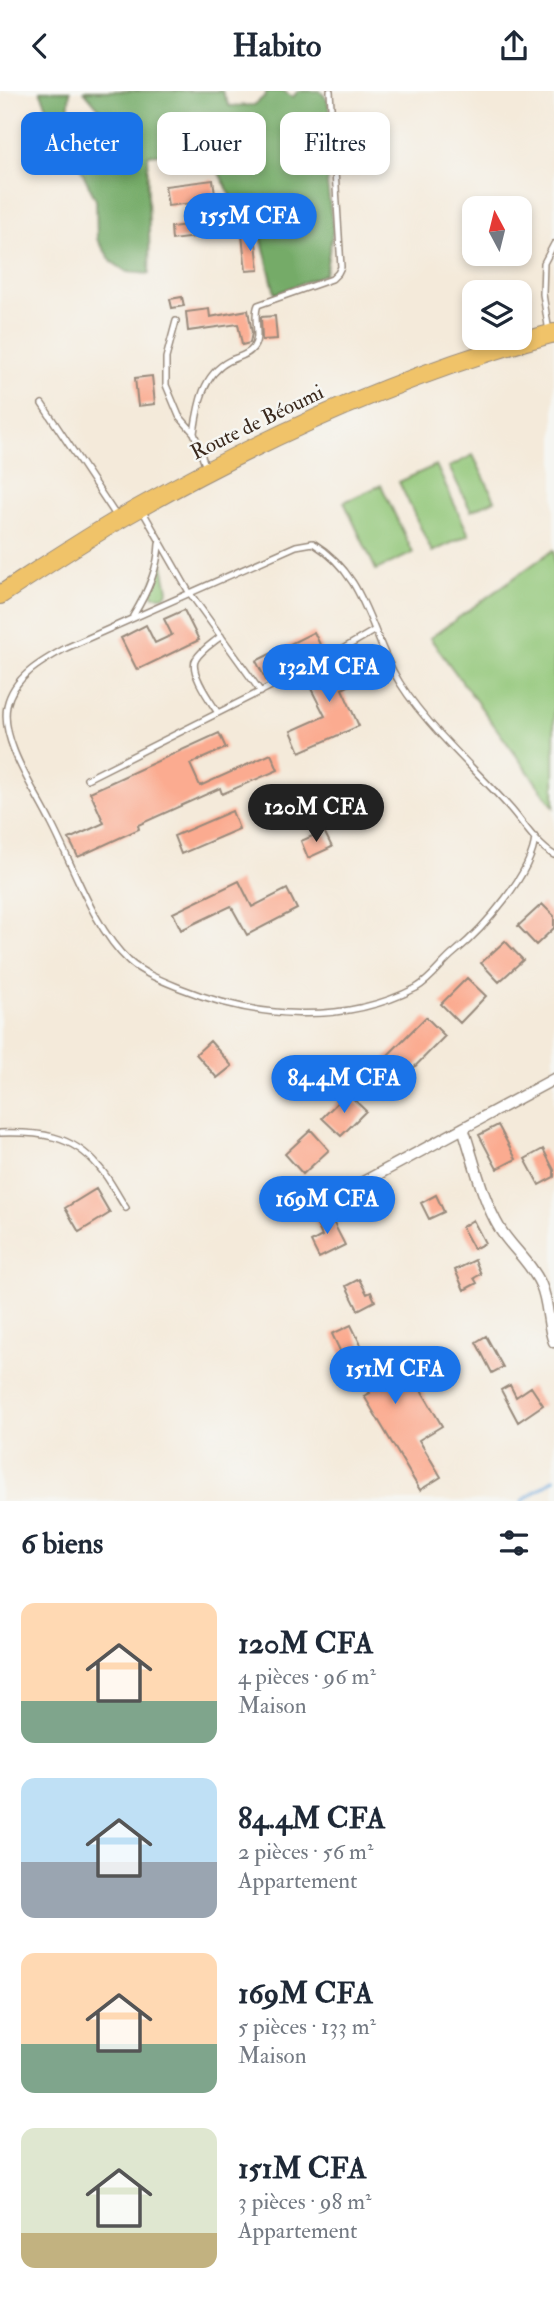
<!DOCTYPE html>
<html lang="fr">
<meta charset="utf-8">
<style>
:root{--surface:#fff;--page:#f2f2f3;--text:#1f2937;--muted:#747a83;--accent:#1a73e8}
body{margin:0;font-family:"IM FELL Double Pica",serif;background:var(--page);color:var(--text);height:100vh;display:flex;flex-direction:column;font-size:26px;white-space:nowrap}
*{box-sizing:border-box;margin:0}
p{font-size:23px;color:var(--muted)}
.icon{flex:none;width:38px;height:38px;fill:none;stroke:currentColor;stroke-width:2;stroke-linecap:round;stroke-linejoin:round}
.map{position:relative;height:1410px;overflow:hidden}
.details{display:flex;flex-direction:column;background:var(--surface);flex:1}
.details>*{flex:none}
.top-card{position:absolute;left:21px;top:21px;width:513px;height:63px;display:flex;gap:14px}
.needle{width:46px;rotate:353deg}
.controls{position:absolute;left:462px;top:105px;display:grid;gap:14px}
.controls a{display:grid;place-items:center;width:70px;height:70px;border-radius:14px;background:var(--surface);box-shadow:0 4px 10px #0003;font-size:35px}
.price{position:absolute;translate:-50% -60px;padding:0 16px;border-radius:24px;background:var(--accent);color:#fff;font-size:23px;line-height:46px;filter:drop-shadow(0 2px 4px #0008)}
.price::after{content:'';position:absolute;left:50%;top:42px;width:21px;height:16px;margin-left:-10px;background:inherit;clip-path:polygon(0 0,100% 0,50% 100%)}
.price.on{background:#222;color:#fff}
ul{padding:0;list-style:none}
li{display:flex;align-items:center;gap:21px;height:175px;padding:0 21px}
li span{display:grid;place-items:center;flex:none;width:196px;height:140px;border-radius:14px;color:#555}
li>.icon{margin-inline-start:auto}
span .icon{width:84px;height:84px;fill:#fffc;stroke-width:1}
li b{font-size:30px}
h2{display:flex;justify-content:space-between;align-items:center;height:84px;padding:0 21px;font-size:30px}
.chip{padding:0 24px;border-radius:14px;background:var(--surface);box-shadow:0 4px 10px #0003;font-size:24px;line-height:63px}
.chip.on{background:var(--accent);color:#fff}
header{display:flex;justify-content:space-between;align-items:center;height:91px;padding:0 21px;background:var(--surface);font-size:32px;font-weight:700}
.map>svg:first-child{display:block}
.green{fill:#91c677;stroke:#66784a;stroke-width:2}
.forest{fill:#74ab68;stroke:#586a43;stroke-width:2}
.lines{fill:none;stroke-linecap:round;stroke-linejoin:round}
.stream{stroke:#68a4d9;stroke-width:3.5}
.building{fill:#fbab90}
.service-casing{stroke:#988a7c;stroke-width:8}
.minor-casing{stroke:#988a7c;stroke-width:13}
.primary-casing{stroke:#988a7c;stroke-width:20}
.service{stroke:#fff;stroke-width:5}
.minor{stroke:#fff;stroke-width:10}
.primary{stroke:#f0c369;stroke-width:18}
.labels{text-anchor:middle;stroke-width:5;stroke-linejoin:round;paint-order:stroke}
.street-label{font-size:21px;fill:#3b2a1e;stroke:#f6f6f2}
</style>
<header><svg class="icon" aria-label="back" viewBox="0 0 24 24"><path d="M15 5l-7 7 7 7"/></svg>Habito<svg class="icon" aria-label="share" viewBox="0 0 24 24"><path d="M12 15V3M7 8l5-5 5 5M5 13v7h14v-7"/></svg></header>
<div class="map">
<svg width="554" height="1410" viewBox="0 0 554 1410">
<rect width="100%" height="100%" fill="#f6f6f2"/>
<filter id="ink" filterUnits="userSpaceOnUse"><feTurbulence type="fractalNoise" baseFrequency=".0143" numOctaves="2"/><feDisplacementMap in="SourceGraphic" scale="14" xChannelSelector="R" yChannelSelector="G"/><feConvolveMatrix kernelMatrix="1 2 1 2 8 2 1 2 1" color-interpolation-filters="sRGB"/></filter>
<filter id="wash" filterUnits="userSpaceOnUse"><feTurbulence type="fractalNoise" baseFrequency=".00686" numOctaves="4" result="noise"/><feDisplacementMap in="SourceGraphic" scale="28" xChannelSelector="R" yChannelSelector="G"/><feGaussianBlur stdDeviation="1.57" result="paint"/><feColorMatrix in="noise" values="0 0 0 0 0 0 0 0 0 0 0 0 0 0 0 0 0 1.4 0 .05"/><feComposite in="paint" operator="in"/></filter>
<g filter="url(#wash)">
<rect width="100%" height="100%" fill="#f4eada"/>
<path class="green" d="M 473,364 L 495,409 L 471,420 L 449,376 Z
M 436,374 L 469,444 L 432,461 L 399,391 Z
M 381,394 L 413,462 L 376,479 L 344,411 Z
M 553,459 L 554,461 L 554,716 L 430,547 Z
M 162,470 L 168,499 L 166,503 L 163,505 L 154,505 L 150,498 Z"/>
<path class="forest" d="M 40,0 L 70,0 L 67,36 L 47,39 L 47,16 Z
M 84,0 L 222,0 L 229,15 L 254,14 L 266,4 L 266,0 L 283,0 L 293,6 L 298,0 L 320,0 L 327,8 L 337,48 L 327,93 L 333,139 L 325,183 L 275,203 L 259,137 L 238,118 L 219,82 L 182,61 L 148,64 C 146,104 151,143 149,183 L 127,181 L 112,171 L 97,148 L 96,109 L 73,62 L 74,37 L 82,21 L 101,20 Z"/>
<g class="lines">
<path class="stream" d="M 522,1410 L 554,1388"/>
</g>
<g id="blocks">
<path class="building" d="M 213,89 L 216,109 L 168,115 L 165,95 Z
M 233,118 L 234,128 L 222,130 L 220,120 Z
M 211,131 L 213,144 L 172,149 L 171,136 Z
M 255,143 L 259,179 L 246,180 L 242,144 Z
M 182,206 L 184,215 L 172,217 L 170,208 Z
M 209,218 L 210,226 L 248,219 L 252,242 L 250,252 L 242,254 L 238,233 L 188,240 L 186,221 Z
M 275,225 L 277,248 L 262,249 L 261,226 Z
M 152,285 L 155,313 L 138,315 L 135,287 Z
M 184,519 L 199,549 L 137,579 L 121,547 L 146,534 L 155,552 L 172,544 L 164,528 Z
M 314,541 L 324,562 L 266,589 L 256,570 Z
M 347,564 L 359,590 L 342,598 L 359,635 L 300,661 L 291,640 L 325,625 L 304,584 Z
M 219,642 L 226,657 L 190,673 L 200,695 L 271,663 L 278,679 L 222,703 L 220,697 L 138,734 L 139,738 L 78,766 L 69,748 L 104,732 L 90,701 Z
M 232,720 L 239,738 L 181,763 L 174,745 Z
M 324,740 L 332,756 L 308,767 L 301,750 Z
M 239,790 L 252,816 L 287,798 L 297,818 L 247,844 L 231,815 L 181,839 L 173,822 Z
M 542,813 L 554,825 L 554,837 L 536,854 L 518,835 Z
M 505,850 L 523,869 L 499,891 L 481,872 Z
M 467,887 L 486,905 L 460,932 L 441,913 Z
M 426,926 L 445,945 L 383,1008 L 363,989 Z
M 210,950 L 232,975 L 217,987 L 196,963 Z
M 347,1002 L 366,1020 L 341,1045 L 322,1027 Z
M 498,1034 L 516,1068 L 497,1078 L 479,1044 Z
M 311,1039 L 329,1059 L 303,1083 L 285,1063 Z
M 543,1058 L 554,1079 L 554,1086 L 539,1094 L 525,1068 Z
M 96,1098 L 110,1122 L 79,1141 L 65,1117 Z
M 436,1104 L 444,1121 L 429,1128 L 421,1112 Z
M 328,1121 L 345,1154 L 319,1167 L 311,1151 L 322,1145 L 314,1127 Z
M 473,1129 L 485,1152 L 474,1158 L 462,1136 Z
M 475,1169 L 481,1183 L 474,1187 L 477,1192 L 464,1199 L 455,1179 Z
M 359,1188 L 367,1203 L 371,1201 L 375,1210 L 358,1219 L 346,1195 Z
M 351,1234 L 367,1266 L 384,1258 L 398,1285 L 409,1278 L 442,1335 L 419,1349 L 441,1386 L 420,1399 L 364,1305 L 370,1302 L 353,1268 L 346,1272 L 332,1243 Z
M 486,1245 L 503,1276 L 492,1282 L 476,1251 Z
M 510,1294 L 516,1306 L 531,1296 L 543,1314 L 518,1331 L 501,1299 Z"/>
</g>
</g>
<g filter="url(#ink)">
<use href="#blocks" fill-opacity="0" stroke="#988a7c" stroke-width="2"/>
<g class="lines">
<g class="service-casing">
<path id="service" d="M 176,230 L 166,267 L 166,294 L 179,325 L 194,342 L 206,377
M 549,241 L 543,203 L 544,172 L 554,153
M 42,313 L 117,426
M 194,342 C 198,315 202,284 229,270 C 237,266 247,265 253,257 C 262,246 252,227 258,214 L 332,188 L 338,182 L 341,176 L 330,0
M 142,419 L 189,501 L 261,601
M 133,525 C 146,504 158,478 159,453
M 218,622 C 211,611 188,580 196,568 C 201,559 213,552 221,545
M 87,688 L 329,566 L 375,539
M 535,746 C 533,782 482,839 455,861 C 441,872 432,888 416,897 C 342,935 255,927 180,897 C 163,890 142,882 129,870 C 94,838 73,774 51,732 C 36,701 0,650 7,615 C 13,586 42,570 66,557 L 296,455 L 313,452 C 363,483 368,531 393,580 C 418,628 475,677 511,718 C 524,733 537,754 554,764
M 0,1042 C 39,1041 72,1043 99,1076 C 110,1088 117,1104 126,1117"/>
</g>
<g class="minor-casing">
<path id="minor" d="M 463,1037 C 474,1070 482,1108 500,1138 C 512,1157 532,1173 541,1194 C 549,1212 547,1233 554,1251
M 317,1116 L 554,988"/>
</g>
<g class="primary-casing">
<path id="primary" d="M 0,504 C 46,474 92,443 139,417 C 270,343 409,281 554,242"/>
</g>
<use href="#service" class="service"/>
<use href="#minor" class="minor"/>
<use href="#primary" class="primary"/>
</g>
</g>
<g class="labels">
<g class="street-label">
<text transform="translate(257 331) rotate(-26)" y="7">Route de Béoumi</text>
</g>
</g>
</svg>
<div class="controls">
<a><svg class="needle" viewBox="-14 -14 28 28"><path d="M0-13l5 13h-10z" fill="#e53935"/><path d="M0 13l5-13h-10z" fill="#747a83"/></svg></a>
<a><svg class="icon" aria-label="layers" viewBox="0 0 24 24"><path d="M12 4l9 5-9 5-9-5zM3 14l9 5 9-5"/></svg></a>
</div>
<b class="price" style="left:250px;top:162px">155M CFA</b>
<b class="price" style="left:329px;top:613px">132M CFA</b>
<b class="price on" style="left:316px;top:753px">120M CFA</b>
<b class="price" style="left:344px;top:1024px">84.4M CFA</b>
<b class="price" style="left:327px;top:1145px">169M CFA</b>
<b class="price" style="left:395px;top:1315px">151M CFA</b>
<div class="top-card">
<a class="chip on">Acheter</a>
<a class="chip">Louer</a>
<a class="chip">Filtres</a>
</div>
</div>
<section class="details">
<h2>6 biens<svg class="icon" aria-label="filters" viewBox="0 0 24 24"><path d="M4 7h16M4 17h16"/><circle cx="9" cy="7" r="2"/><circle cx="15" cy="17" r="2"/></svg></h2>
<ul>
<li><span style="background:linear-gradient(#ffd9b3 70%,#7fa58c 0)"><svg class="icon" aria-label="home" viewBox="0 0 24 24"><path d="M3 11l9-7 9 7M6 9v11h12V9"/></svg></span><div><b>120M CFA</b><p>4 pièces · 96 m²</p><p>Maison</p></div></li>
<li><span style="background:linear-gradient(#bfe0f5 60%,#9aa5b1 0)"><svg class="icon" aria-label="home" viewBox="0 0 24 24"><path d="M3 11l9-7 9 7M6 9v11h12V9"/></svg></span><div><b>84.4M CFA</b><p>2 pièces · 56 m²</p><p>Appartement</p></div></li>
<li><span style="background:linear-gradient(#ffd9b3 65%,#7fa58c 0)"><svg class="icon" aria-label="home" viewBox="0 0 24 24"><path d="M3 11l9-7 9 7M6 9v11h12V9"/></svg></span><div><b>169M CFA</b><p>5 pièces · 133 m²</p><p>Maison</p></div></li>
<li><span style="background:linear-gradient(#dfe7d0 75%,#c2b280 0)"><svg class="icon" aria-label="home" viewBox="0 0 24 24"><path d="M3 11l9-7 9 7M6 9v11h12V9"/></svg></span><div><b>151M CFA</b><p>3 pièces · 98 m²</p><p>Appartement</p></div></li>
</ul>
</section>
